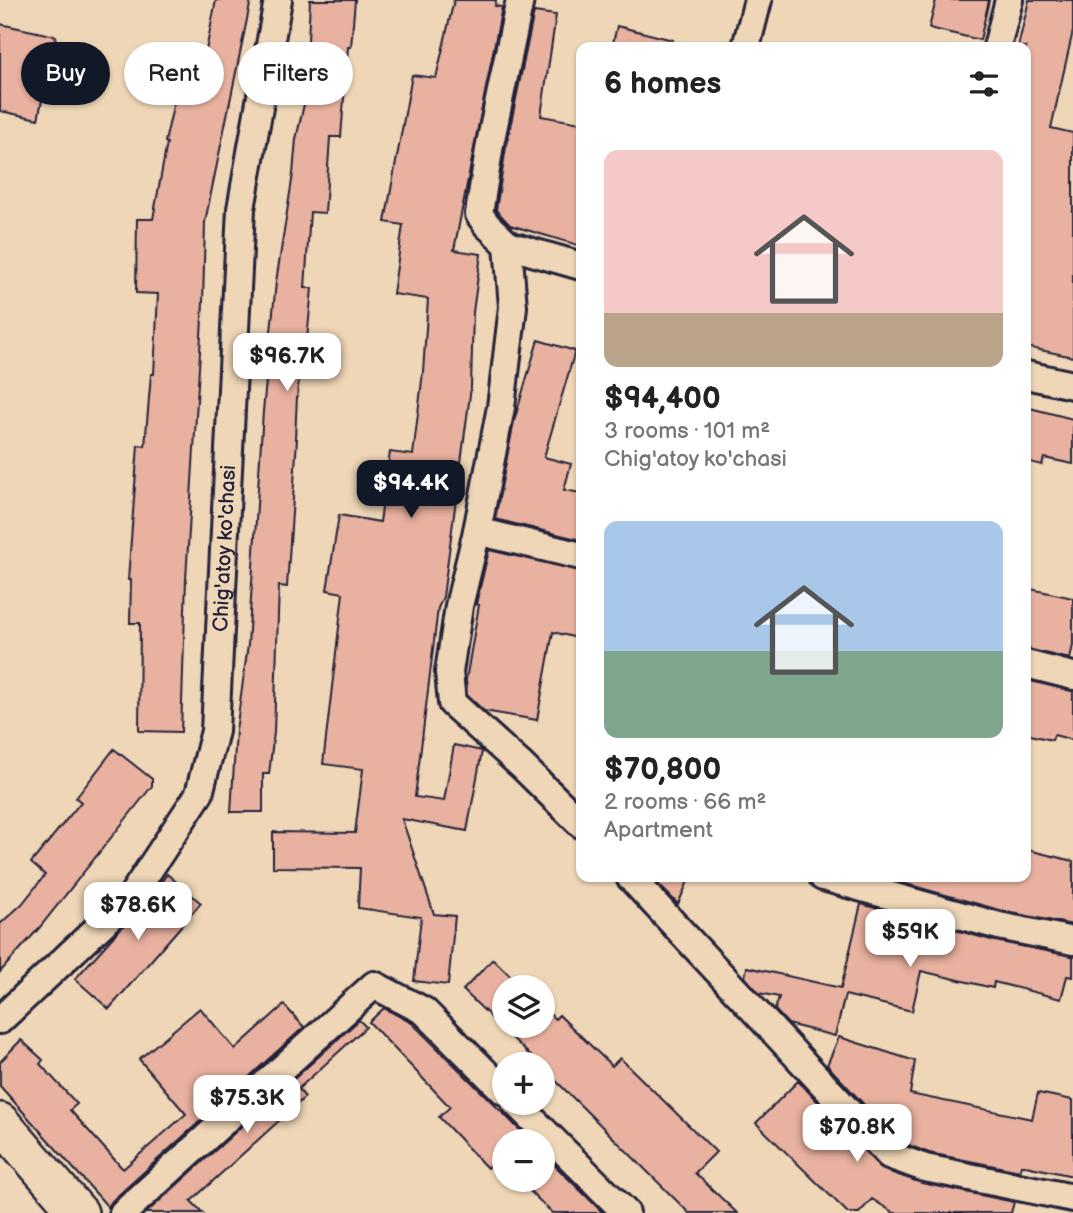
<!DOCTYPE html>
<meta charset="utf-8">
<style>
:root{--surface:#fff;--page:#f2f2f2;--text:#222;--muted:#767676;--accent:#111827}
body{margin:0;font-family:"Balsamiq Sans",sans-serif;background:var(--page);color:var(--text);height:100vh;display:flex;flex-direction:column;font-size:26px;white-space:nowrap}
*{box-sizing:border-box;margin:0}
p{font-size:23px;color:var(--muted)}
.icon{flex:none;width:38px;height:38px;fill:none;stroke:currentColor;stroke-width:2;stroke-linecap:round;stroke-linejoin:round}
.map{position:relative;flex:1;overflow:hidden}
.drawer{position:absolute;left:576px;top:42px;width:455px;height:840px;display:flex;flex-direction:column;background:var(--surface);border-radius:14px;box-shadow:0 2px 5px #0004}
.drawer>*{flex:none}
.hud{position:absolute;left:21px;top:42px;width:450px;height:63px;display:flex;gap:14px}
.buttons{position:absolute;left:492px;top:975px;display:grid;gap:14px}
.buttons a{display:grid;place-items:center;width:63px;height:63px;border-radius:50%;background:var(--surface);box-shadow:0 2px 5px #0004;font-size:35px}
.price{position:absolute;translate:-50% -60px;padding:0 16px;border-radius:14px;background:#fff;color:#222;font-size:23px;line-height:46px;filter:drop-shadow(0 2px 4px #0008)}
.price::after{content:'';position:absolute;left:50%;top:42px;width:21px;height:16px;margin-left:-10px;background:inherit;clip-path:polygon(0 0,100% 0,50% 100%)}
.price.selected{background:var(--accent);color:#fff}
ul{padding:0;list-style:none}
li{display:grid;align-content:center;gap:14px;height:371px;padding:0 28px}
li span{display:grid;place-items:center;height:217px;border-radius:14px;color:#555}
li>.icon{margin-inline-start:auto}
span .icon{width:126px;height:126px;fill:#fffc;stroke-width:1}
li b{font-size:30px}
h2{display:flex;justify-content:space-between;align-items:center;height:84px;padding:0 28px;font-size:30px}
.chip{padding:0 24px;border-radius:32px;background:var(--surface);box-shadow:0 2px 5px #0004;font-size:24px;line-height:63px}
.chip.selected{background:var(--accent);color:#fff}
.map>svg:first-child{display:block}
.building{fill:#e9b19f;stroke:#22223b;stroke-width:2}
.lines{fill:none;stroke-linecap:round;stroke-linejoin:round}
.minor-casing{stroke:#22223b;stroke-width:32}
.secondary-casing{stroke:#22223b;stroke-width:42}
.minor{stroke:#efd6b6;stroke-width:26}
.secondary{stroke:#efd6b6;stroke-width:37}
.labels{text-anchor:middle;stroke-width:5;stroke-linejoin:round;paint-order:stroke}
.street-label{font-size:21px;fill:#22223b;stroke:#efd6b6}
</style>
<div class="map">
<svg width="1073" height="1213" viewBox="0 0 1073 1213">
<rect width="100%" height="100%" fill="#efd6b6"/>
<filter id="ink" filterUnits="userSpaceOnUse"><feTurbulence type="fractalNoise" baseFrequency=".0143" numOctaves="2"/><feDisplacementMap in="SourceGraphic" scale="14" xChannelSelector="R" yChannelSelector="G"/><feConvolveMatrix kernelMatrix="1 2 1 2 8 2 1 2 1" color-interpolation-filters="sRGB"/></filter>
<g filter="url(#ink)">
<path class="building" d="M 216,0 L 251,0 L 205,222 L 203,303 L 186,579 L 181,732 L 139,731 L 140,623 L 130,623 L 131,580 L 128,580 L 138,445 L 145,446 L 151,374 L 154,374 L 158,294 L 136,293 L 137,219 L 153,219 L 167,143 L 165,142 L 181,71 L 201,76 Z
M 310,0 L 355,0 L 351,47 L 348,47 L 341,137 L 330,137 L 325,213 L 310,212 L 305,288 L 312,288 L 305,360 L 301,360 L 297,397 L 295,439 L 297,439 L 287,587 L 279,586 L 274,732 L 269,774 L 263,774 L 263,812 L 231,812 L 236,731 L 248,645 L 263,411 L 276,282 L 293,174 L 296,139 L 305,100 Z
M 454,0 L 496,0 L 495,6 L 502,7 L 454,250 L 481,254 L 473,312 L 471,387 L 443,597 L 438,608 L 415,797 L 444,801 L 454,745 L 482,751 L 467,831 L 402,819 L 434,914 L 455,916 L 448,985 L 414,981 L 421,917 L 358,908 L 360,868 L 273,867 L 273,832 L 355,833 L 363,769 L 323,764 L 343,593 L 327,590 L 339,515 L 380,522 L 390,452 L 413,455 L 423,372 L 428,299 L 393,294 L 403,225 L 385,222 L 412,75 L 436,78 Z
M 936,0 L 989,0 L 980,40 L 929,28 Z
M 1029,0 L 1073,0 L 1073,31 L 1051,128 L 1073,133 L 1073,357 L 1026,347 L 1026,47 L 1018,47 Z
M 534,12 L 556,15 L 541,116 L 581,123 L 581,246 L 510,225 L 496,210 L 506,147 Z
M 0,24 L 56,36 L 38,119 L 0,111 Z
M 617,26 L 673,40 L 672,47 L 612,47 Z
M 538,340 L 575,351 L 544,457 L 571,464 L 564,490 L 581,493 L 581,540 L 495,519 L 514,421 Z
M 1026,407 L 1073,419 L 1073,464 L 1044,458 L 1042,465 L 1026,461 Z
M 489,550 L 581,571 L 581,639 L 553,632 L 537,720 L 484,711 L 467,695 L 466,680 L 479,605 L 476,604 Z
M 1026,588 L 1073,598 L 1073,645 L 1070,659 L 1026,649 Z
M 1026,680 L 1073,691 L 1073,740 L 1054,735 L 1052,740 L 1026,734 Z
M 114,749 L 152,779 L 152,786 L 40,927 L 0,972 L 0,924 L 22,904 L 45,875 L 31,863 L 81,802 L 76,798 Z
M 1028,850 L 1073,861 L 1073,925 L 1003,911 L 881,877 L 1026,877 Z
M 167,874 L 201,903 L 109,1009 L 75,979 L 120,929 L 142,908 Z
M 651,877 L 690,877 L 678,904 Z
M 861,904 L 995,941 L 1073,956 L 1073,977 L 1067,976 L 1061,999 L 994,982 L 993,988 L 921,971 L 912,1011 L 845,995 L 835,1036 L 788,1024 L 775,1010 L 779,997 L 759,993 L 745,977 L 747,967 L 841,988 Z
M 493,959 L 522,987 L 504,987 L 504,1026 L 542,1026 L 542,1007 L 555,1019 L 559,1015 L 612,1066 L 620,1058 L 716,1152 L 695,1173 L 737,1213 L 689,1213 L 542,1067 L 542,1064 L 539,1064 L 463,990 Z
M 284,1005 L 304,1027 L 112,1201 L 108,1207 L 0,1086 L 0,1062 L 21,1040 L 43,1060 L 40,1064 L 77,1104 L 70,1110 L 123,1169 L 186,1114 L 139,1059 L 200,1008 L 235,1049 Z
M 384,1008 L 412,1023 L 531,1141 L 504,1141 L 504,1152 L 487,1168 L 439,1117 L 450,1107 L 369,1022 Z
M 359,1020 L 366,1027 L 298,1089 L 305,1097 L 191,1201 L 203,1213 L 146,1213 Z
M 839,1037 L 915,1061 L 910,1094 L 1032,1119 L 1038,1093 L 1073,1100 L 1073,1176 L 1021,1165 L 1020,1171 L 929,1153 L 898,1141 L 827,1065 Z
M 798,1081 L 883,1170 L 922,1183 L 1014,1202 L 1011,1213 L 894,1213 L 872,1199 L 859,1213 L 848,1213 L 756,1123 Z
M 542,1153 L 584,1194 L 603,1213 L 552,1213 L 519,1180 L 542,1180 Z"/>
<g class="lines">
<g class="minor-casing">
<g id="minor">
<path d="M 520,0 L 490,144 L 479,214 L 487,225 L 508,245 L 513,307 L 501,407 L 477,531 L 459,606 L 449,672 L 452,703 L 522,766 L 581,824"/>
<path d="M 746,47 L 758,0"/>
<path d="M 997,47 L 1009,0"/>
<path d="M 508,245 L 581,266"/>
<path d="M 1026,375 L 1073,385"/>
<path d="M 477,531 L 581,556"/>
<path d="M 1026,664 L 1073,676"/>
<path d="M 630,877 L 889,1155 L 925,1168 L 1073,1198"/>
<path d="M 823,877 L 999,926 L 1073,941"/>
<path id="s1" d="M 0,1020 L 131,897 L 199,794 L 215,731 L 241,209 L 278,0"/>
<path d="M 515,1102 L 626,1213"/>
<path d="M 123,1213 L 374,985 L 424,1011 L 504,1091"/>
</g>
</g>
<g class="secondary-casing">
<path id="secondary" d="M 0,1122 L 79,1213"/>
</g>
<use href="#minor" class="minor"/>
<use href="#secondary" class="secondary"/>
</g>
</g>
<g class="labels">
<g class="street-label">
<text dy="7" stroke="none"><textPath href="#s1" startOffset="551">Chig'atoy ko'chasi</textPath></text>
</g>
</g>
</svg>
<div class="buttons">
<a><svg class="icon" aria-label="layers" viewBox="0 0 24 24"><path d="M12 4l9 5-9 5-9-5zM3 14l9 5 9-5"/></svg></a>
<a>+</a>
<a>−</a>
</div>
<b class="price" style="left:287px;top:393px">$96.7K</b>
<b class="price selected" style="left:411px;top:520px">$94.4K</b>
<b class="price" style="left:138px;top:942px">$78.6K</b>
<b class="price" style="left:910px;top:969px">$59K</b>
<b class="price" style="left:247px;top:1135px">$75.3K</b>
<b class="price" style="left:857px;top:1164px">$70.8K</b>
<div class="hud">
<a class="chip selected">Buy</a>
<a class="chip">Rent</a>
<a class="chip">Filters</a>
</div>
<section class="drawer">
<h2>6 homes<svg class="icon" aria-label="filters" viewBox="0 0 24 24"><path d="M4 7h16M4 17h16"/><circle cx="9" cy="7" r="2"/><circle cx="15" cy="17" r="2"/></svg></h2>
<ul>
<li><span style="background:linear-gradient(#f6c9c9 75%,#b9a48a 0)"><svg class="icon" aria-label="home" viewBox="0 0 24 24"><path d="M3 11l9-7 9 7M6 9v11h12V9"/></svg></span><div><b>$94,400</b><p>3 rooms · 101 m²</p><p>Chig'atoy ko'chasi</p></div></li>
<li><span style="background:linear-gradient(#a9c7e8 60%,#7fa58c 0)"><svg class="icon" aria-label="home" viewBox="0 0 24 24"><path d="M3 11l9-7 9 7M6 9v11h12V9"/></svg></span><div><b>$70,800</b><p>2 rooms · 66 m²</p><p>Apartment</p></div></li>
</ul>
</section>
</div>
